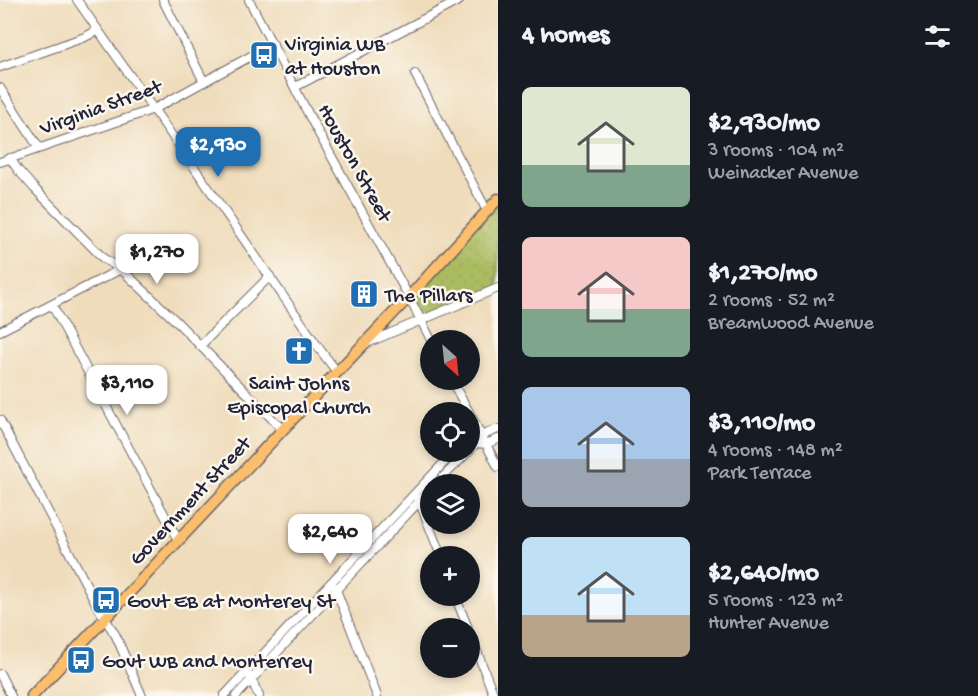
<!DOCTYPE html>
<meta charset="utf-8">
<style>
:root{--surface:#171b24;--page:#20242c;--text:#f1f3f6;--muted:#9ea1a6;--accent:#1f6fb2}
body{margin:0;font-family:"Gochi Hand",sans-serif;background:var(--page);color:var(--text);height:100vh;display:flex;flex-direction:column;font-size:22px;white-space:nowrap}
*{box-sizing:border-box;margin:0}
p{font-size:20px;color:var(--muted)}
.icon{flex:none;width:33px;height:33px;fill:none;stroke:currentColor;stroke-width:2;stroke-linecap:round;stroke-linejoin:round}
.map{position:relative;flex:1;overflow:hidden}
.sheet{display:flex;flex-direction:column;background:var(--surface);width:480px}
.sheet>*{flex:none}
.needle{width:39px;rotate:153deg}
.buttons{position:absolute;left:420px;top:330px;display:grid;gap:12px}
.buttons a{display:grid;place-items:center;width:60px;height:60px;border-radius:50%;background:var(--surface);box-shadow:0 3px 9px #0003;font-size:30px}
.price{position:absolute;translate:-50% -51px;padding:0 14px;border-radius:12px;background:#fff;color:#222;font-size:20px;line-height:39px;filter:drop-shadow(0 2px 3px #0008)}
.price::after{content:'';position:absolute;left:50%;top:36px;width:18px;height:14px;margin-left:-9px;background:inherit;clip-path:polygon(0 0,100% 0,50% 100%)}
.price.selected{background:var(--accent);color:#fff}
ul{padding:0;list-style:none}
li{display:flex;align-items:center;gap:18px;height:150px;padding:0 24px}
li span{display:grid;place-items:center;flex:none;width:168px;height:120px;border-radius:9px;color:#555}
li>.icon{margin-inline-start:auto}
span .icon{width:72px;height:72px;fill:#fffc;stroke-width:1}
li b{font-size:26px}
h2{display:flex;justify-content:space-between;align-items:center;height:72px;padding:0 24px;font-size:26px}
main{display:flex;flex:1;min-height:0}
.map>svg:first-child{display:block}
.park{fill:url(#park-dots);stroke:#666f4e;stroke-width:1.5}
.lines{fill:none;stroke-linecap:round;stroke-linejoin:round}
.minor-casing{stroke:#6a6368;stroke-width:10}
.major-casing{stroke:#6a6368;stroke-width:13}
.minor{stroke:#fff;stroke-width:8}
.major{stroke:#fabe6d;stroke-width:10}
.labels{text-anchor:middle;stroke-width:5;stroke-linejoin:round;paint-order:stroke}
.poi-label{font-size:21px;fill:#22223b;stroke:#fbf7ec;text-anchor:start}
.street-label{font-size:21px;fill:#22223b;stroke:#fbf7ec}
</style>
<main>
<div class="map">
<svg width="498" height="696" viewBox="0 0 498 696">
<defs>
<pattern id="park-dots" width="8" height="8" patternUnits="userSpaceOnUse" patternTransform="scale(1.5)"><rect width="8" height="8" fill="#abbc60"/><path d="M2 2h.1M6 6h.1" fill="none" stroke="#93a154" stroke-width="1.8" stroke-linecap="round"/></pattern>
</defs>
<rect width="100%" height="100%" fill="#fbf7ec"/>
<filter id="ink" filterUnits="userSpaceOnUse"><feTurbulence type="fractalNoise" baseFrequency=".0167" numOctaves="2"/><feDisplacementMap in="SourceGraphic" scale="12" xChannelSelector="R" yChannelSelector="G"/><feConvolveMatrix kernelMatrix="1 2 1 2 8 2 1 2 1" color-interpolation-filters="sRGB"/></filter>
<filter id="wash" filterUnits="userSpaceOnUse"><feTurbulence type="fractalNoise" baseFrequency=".008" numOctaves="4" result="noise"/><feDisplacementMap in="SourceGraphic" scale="24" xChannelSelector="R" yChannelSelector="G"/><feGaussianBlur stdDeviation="1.35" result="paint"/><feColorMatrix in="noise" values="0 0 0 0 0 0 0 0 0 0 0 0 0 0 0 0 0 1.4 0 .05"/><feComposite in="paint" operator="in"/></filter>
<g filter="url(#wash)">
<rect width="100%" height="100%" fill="#efdcbb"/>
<path class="park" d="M 498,199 L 498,288 L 420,321 L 409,297 Z"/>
</g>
<g filter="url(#ink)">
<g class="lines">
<g class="minor-casing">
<path id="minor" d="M 77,0 L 194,167 L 321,351 L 337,372
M 163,0 L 204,82
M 249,0 L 312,121 L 409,297 L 431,340
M 0,67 L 85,37 L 98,30
M 415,74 L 487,211
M 295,87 L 460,0
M 0,88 L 39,148
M 10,158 L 18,170 L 34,188 L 104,259 L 121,269 L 178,323 L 283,430
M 0,162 L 154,109 L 273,44
M 52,305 L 178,540
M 0,331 L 121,269
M 367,343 L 498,288
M 200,346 L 270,276
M 451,380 L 469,412
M 470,414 L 498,467
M 0,420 L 99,609 L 116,636 L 142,696
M 470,435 L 481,436 L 498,429
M 470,450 L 476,443 L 486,444 L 498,439
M 436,484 L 468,452
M 418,498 L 441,556
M 335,587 L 377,696
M 455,596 L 468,628
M 470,633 L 494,696
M 0,674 L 11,696
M 250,677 L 259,696
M 224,696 L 454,452
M 236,696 L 430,490"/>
</g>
<g class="major-casing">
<path id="major" d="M 32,696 L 337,372 L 409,297 L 498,199"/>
</g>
<use href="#minor" class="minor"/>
<use href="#major" class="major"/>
</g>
</g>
<defs>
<g id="bus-square" transform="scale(1.5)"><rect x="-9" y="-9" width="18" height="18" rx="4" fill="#1f6fb2" stroke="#fbf7ec"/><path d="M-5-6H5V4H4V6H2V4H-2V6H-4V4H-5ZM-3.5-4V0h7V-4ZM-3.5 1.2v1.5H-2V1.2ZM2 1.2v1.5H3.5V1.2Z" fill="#fff"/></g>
<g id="building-square" transform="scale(1.5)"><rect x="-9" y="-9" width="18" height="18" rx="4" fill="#1f6fb2" stroke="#fbf7ec"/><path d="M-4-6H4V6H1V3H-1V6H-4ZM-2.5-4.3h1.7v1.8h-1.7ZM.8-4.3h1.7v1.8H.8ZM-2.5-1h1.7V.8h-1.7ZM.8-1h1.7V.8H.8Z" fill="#fff"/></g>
<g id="church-square" transform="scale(1.5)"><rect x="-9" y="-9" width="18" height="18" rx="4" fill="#1f6fb2" stroke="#fbf7ec"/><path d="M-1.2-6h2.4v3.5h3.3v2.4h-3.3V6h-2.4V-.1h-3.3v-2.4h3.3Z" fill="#fff"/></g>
</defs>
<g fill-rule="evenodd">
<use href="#bus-square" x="264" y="55"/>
<use href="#building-square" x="364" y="294"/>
<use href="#church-square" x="299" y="351"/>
<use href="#bus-square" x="106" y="600"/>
<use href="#bus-square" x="81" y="660"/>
</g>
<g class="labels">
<g class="poi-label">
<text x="285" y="50">Virginia WB<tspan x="285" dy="24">at Houston</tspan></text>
<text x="385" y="301">The Pillars</text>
<text x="299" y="389" text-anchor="middle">Saint Johns<tspan x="299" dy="24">Episcopal Church</tspan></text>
<text x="127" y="607">Govt EB at Monterey St</text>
<text x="102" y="667">Govt WB and Monterrey</text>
</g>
<g class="street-label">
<text transform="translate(100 106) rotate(-20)" y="7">Virginia Street</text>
<text transform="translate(356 162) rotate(61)" y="7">Houston Street</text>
<text transform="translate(189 500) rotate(-47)" y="7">Government Street</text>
</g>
</g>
</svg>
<div class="buttons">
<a><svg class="needle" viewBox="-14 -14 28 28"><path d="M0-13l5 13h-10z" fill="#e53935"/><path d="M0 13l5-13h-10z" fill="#9ea1a6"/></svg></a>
<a><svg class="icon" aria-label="locate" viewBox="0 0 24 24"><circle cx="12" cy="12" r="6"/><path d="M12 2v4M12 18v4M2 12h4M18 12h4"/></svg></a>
<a><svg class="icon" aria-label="layers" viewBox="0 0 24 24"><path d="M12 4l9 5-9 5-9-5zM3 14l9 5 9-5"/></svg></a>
<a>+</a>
<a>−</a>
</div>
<b class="price selected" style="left:218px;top:178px">$2,930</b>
<b class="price" style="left:157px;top:285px">$1,270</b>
<b class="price" style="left:127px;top:416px">$3,110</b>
<b class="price" style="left:330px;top:565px">$2,640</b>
</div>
<section class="sheet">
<h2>4 homes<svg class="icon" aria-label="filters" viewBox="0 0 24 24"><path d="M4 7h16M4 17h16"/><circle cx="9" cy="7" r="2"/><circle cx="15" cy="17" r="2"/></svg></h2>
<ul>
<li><span style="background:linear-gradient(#dfe7d0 65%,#7fa58c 0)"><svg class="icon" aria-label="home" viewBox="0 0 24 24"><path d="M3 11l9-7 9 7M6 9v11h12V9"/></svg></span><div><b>$2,930/mo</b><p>3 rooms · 104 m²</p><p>Weinacker Avenue</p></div></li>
<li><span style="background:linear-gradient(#f6c9c9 60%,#7fa58c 0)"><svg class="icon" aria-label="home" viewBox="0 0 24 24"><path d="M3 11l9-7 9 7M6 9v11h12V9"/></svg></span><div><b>$1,270/mo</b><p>2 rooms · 52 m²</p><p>Breamwood Avenue</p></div></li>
<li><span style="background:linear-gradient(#a9c7e8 60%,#9aa5b1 0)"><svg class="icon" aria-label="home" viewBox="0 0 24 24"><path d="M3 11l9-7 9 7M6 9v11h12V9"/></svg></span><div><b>$3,110/mo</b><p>4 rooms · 148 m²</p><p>Park Terrace</p></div></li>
<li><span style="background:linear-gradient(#bfe0f5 65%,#b9a48a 0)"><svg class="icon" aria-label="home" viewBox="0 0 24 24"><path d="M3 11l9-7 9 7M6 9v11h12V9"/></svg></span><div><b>$2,640/mo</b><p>5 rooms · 123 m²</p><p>Hunter Avenue</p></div></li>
</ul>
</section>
</main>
